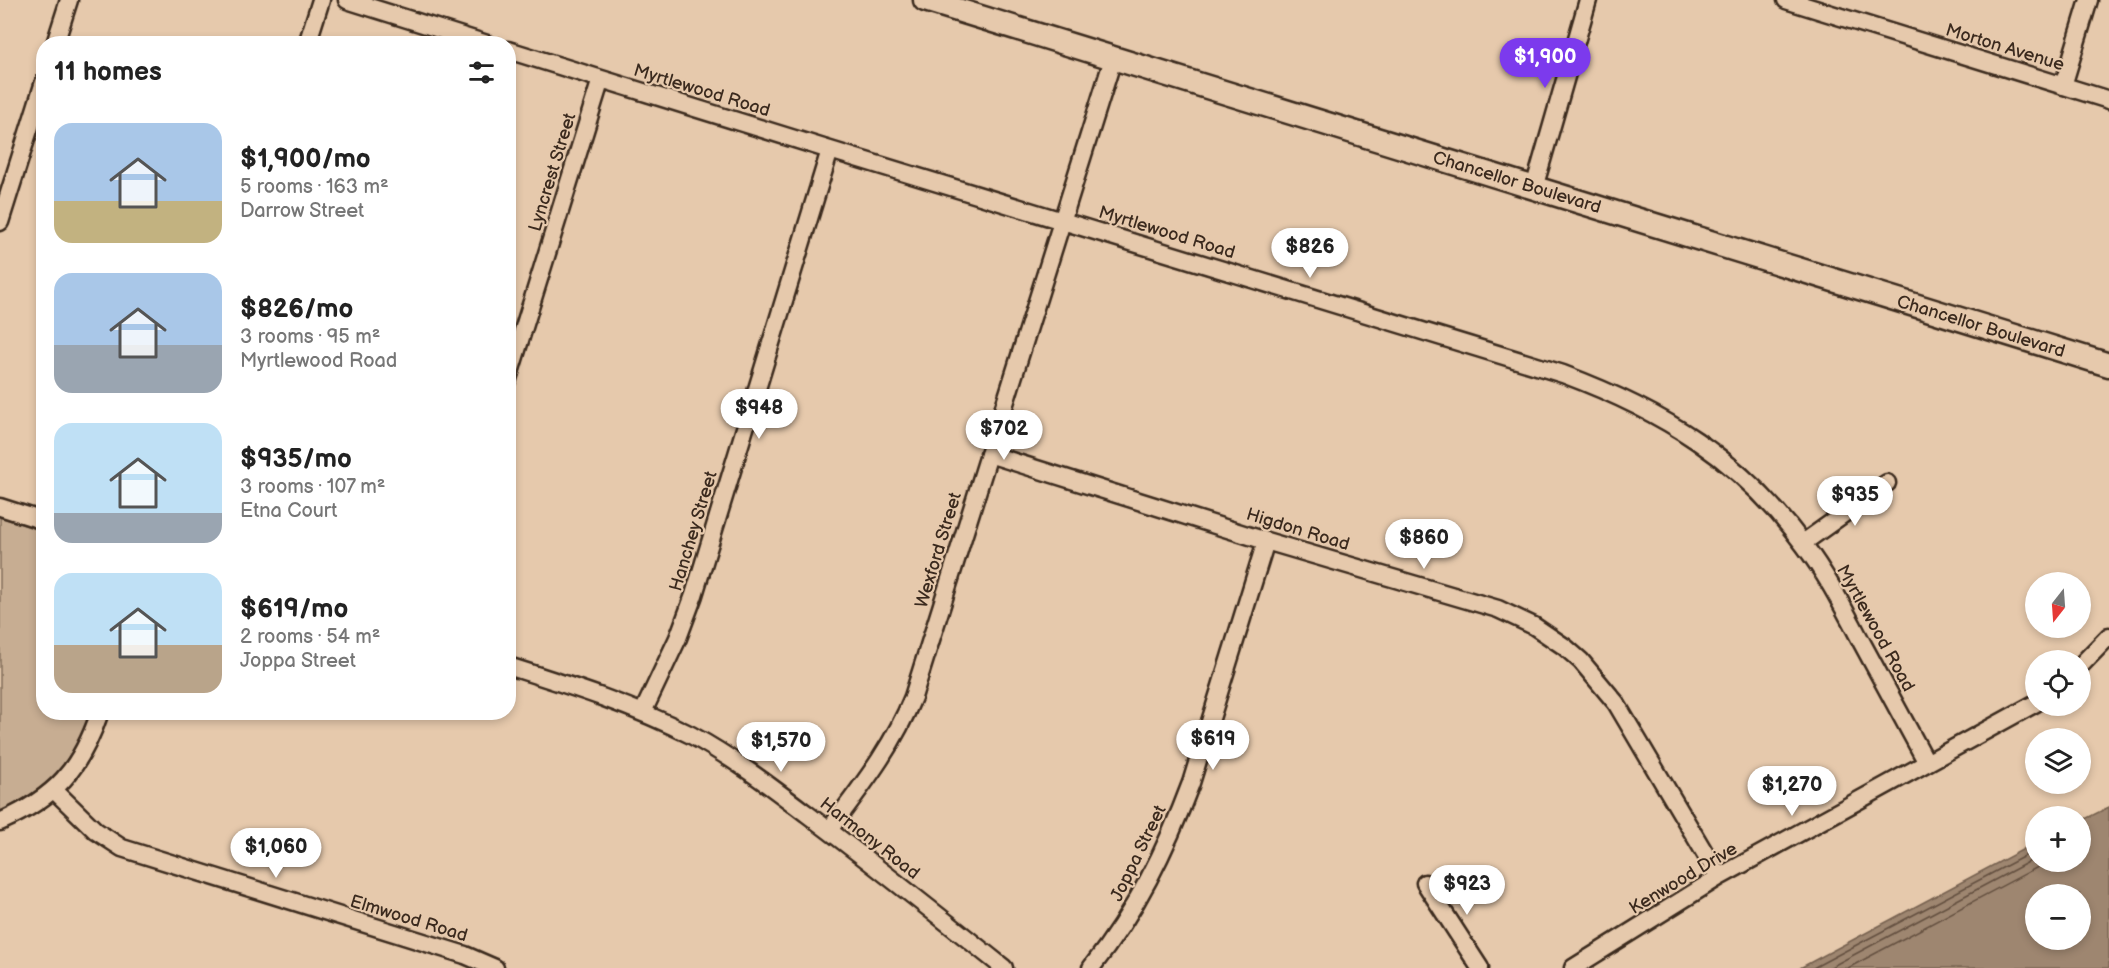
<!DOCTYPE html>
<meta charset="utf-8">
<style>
:root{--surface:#fff;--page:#f2f2f2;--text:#222;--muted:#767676;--accent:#7c3aed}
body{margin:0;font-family:"Balsamiq Sans",sans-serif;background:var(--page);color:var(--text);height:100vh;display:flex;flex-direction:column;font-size:22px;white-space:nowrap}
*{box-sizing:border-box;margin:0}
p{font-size:20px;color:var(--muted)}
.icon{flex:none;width:33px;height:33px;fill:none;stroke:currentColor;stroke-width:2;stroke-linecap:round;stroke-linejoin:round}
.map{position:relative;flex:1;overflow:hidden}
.drawer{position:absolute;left:36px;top:36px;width:480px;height:684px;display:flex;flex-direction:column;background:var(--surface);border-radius:24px;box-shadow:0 3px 9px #0003}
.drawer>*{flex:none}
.needle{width:39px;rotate:197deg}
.controls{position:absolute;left:2025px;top:572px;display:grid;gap:12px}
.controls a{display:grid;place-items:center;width:66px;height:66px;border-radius:50%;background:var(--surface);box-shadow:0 3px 9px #0003;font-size:30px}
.price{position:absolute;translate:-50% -51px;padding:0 14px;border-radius:21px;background:#fff;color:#222;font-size:20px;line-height:39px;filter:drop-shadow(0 2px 3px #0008)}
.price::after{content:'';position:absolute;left:50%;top:36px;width:18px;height:14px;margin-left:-9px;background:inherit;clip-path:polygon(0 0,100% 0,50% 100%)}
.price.on{background:var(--accent);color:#fff}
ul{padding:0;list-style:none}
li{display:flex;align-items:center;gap:18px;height:150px;padding:0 18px}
li span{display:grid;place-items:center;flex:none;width:168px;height:120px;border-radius:18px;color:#555}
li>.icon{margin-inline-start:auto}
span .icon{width:72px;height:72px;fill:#fffc;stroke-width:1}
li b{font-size:26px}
h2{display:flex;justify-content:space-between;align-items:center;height:72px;padding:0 18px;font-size:26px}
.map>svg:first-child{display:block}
.green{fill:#c7ad92;stroke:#816c58;stroke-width:1.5}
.water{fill:#9e8670;stroke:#76614f;stroke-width:1.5;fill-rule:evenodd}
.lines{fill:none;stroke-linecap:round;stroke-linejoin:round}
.shore{stroke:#634f3f;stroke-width:1.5}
.street-casing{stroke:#3b2a1e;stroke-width:21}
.secondary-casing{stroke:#3b2a1e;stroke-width:27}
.street{stroke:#e6c9ac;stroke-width:16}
.secondary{stroke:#e6c9ac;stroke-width:22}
.labels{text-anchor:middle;stroke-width:4.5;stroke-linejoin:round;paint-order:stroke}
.street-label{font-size:18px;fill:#3b2a1e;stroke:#e6c9ac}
</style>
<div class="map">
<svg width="2109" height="968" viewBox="0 0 2109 968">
<rect width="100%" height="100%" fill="#e6c9ac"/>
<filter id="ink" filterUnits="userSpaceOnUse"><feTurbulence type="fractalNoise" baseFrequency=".0167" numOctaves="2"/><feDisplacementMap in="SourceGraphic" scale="12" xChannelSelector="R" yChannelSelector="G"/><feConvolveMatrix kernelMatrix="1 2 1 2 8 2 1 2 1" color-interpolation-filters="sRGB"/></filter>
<g filter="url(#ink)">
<path class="green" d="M 0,517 L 43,531 L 44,712 L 90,713 C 73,761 48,790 0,811 Z"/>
<path class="water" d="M 2109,807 L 2109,968 L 1800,968 L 2035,843 L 2036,861 L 2080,861 L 2081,821 ZM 2036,894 L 2080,894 L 2080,939 L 2036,939 Z"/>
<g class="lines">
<path class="shore" d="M 1813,968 L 2036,850
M 1829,968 L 2036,858
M 1848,968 L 2049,861"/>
<g class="street-casing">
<path id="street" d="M 347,0 L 487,44
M 1786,0 L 2109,100
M 55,44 L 69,0
M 307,44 L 321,0
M 508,50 L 830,150 L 1563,374 C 1662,411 1740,458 1804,545 C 1827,575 1844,609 1862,643 C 1884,683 1905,723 1927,763
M 2063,86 L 2089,0
M 1534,188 L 1588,0
M 0,222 L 44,82
M 508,379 L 601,79
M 989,454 L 1266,541 L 1498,609 L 1534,626 L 1565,647 L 1581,661 L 1616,703 L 1719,877
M 0,507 L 44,521
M 1803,543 L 1887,483
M 508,666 C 571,686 632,705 691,735 C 732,757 770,786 807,814 C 874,864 939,916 1004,968
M 2080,666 L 2109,636
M 643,712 L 678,638 L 694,595 L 830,150
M 54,790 L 96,831 L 122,848 L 465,955 L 495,968
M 0,822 C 56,797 80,770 100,712
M 829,830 C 861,787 893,747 913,697 L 1113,59
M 1425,883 L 1480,968
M 1091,968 C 1136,911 1166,850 1191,783 L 1266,541
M 1573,968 L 1719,877 L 2036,703"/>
</g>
<g class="secondary-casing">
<path id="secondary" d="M 925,0 L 2109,365"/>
</g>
<use href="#street" class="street"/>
<use href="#secondary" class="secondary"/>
</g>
</g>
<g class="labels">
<g class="street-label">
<text transform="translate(2005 47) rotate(17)" y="6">Morton Avenue</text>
<text transform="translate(702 90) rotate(17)" y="6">Myrtlewood Road</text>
<text transform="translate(552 172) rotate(-73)" y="6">Lyncrest Street</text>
<text transform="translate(1517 182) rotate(17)" y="6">Chancellor Boulevard</text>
<text transform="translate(1167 232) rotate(17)" y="6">Myrtlewood Road</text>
<text transform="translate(1981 326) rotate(17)" y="6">Chancellor Boulevard</text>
<text transform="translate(1298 529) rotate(17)" y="6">Higdon Road</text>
<text transform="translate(693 531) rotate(-73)" y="6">Hanchey Street</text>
<text transform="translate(938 550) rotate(-73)" y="6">Wexford Street</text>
<text transform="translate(1876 628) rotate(61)" y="6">Myrtlewood Road</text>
<text transform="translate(870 838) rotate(38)" y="6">Harmony Road</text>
<text transform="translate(1138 853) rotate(-64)" y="6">Joppa Street</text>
<text transform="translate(1683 878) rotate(-31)" y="6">Kenwood Drive</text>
<text transform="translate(409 918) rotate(17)" y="6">Elmwood Road</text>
</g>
</g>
</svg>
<div class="controls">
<a><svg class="needle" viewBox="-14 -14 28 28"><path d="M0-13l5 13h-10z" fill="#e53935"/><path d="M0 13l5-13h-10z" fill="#767676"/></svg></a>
<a><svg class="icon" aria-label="locate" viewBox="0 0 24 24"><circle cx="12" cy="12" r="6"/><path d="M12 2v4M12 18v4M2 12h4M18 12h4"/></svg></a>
<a><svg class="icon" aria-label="layers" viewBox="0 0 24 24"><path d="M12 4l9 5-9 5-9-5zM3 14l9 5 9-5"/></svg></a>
<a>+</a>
<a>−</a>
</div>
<b class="price on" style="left:1545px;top:89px">$1,900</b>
<b class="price" style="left:1310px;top:279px">$826</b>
<b class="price" style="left:759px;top:440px">$948</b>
<b class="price" style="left:1004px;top:461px">$702</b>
<b class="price" style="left:1855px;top:527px">$935</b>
<b class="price" style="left:1424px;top:570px">$860</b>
<b class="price" style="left:1213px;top:771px">$619</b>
<b class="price" style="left:781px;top:773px">$1,570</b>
<b class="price" style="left:1792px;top:817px">$1,270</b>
<b class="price" style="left:276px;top:879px">$1,060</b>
<b class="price" style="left:1467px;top:916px">$923</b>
<section class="drawer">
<h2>11 homes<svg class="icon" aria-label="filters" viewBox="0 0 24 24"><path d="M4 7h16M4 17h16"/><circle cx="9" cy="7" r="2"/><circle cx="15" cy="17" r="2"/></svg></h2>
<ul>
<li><span style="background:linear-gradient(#a9c7e8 65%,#c2b280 0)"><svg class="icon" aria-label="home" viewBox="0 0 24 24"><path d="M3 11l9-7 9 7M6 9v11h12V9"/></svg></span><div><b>$1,900/mo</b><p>5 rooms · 163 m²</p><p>Darrow Street</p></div></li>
<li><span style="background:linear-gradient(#a9c7e8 60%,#9aa5b1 0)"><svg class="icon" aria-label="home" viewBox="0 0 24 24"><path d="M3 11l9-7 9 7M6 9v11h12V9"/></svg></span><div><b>$826/mo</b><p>3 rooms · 95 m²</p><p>Myrtlewood Road</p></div></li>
<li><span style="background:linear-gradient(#bfe0f5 75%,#9aa5b1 0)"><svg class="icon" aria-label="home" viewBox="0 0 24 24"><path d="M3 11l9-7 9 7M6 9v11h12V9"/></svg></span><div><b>$935/mo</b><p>3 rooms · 107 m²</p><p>Etna Court</p></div></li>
<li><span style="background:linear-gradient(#bfe0f5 60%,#b9a48a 0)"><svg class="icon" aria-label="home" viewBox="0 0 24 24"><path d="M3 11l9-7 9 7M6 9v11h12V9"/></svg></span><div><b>$619/mo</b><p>2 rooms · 54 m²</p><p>Joppa Street</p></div></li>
</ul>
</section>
</div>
